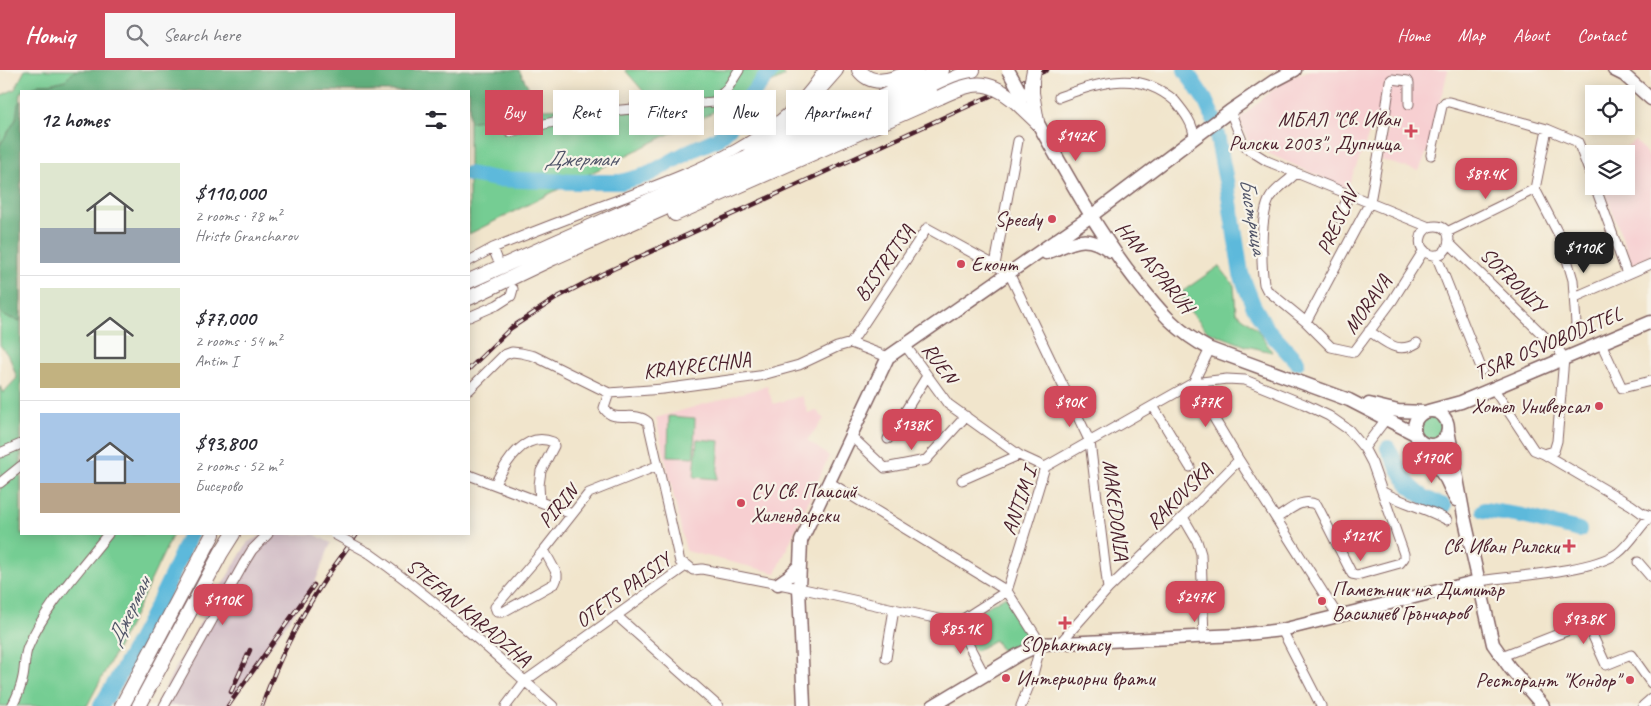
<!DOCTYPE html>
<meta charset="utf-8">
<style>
:root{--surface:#fff;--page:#f7f7f7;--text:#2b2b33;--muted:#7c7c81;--line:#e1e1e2;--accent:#d1495b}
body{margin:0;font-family:Caveat,sans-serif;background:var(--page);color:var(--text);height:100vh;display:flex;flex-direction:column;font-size:19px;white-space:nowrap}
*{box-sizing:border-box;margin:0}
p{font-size:16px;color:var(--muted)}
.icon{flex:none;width:28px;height:28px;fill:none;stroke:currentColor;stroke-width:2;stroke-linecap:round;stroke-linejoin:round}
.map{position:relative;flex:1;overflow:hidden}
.sheet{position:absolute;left:20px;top:20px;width:450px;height:445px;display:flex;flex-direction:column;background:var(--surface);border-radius:0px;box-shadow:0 2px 12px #0003}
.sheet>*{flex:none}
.banner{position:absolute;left:485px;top:20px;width:475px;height:45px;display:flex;gap:10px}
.controls{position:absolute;left:1585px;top:15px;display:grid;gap:10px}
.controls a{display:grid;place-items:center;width:50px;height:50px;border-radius:0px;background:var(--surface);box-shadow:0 2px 12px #0003;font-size:25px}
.price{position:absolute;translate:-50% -42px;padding:0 11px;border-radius:10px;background:var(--accent);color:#fff;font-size:16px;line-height:32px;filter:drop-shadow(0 1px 2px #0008)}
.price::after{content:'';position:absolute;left:50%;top:30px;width:15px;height:11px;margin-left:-8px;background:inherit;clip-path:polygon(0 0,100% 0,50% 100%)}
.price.on{background:#222;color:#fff}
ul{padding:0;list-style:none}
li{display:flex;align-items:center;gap:15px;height:125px;padding:0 20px}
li+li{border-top:1px solid var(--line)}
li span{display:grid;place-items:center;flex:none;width:140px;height:100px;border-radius:0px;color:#555}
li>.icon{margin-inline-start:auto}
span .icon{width:60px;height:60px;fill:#fffc;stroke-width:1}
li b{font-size:21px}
h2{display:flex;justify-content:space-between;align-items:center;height:60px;padding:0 20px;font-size:21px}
.tag{padding:0 18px;border-radius:0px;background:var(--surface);box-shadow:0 2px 12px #0003;font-size:18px;line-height:45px}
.tag.on{background:var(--accent);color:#fff}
header{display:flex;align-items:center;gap:30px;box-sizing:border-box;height:70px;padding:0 25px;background:var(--accent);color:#fff}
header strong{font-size:24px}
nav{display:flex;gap:28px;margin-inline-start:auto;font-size:18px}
.search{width:350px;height:45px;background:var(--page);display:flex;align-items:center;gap:12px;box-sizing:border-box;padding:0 18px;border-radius:0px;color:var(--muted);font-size:19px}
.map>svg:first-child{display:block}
.built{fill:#f7cfd1}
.industrial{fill:#d2bdc6}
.green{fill:#75cd93;stroke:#60765f}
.forest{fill:#60b07d;stroke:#556854}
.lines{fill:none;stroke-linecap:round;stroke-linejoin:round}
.river{stroke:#5db9db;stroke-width:16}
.street-casing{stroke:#846463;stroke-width:11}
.secondary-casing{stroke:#846463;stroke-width:15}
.primary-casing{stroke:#846463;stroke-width:16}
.street{stroke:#fff;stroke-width:9}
.secondary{stroke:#fff;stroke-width:12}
.primary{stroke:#fff;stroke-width:14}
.rail-casing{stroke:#4a1f2b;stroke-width:4.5}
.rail{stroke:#f7f3e8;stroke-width:2.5;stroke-dasharray:8;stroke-linecap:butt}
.street-bridge-casing{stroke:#846463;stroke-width:11;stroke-linecap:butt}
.secondary-bridge-casing{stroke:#846463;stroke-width:15;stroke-linecap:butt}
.primary-bridge-casing{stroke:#846463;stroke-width:16;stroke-linecap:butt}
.street-bridge{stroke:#fff;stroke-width:9}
.secondary-bridge{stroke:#fff;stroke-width:12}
.primary-bridge{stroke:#fff;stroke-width:14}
.poi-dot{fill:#d1495b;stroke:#f7f3e8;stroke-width:2}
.labels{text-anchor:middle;stroke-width:4.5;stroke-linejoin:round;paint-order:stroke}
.poi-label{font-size:21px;fill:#4a1f2b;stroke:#f7f3e8;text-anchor:end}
.street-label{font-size:21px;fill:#4a1f2b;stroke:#f7f3e8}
.water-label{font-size:22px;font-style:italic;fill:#515569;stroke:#f7f3e8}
</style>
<header>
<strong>Homiq</strong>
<div class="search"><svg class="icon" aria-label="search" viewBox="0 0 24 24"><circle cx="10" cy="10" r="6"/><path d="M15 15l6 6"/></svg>Search here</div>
<nav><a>Home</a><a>Map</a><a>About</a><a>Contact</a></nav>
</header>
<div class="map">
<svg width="1651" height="636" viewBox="0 0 1651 636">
<rect width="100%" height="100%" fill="#f7f3e8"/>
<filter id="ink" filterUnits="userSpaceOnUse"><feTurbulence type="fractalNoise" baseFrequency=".02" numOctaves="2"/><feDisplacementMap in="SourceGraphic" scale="10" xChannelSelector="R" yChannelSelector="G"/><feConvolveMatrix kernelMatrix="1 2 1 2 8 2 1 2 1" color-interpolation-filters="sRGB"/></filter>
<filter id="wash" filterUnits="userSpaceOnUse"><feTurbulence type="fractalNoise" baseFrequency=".0096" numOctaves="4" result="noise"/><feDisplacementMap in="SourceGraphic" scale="20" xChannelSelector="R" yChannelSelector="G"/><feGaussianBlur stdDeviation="1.12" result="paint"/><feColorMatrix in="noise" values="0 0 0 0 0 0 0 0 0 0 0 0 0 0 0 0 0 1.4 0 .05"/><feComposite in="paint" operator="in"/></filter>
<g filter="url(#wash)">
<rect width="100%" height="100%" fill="#f1e5cc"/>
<path class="built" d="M 1311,0 L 1448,0 L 1431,72 L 1419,101 L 1381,90 L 1390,49 L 1375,49 L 1347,119 L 1250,75 L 1239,49 L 1284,10 Z
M 1636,70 L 1651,90 L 1651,186 L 1632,194 L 1603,116 L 1626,116 L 1626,84 L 1615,84 Z
M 767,316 L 773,334 L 802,326 L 808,343 L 817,341 L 824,349 L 807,370 L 829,386 L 776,503 L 686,481 L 656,348 Z"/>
<path class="industrial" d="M 265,464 L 314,464 L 331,473 L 314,515 L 228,636 L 155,636 L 207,540 L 248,472 Z"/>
<path class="green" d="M 25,0 L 76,0 L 65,10 L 50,14 L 39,14 L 28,21 L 21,21 C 21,27 18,45 16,50 C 12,59 5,67 0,75 L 0,26 L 15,19 Z
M 625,0 L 782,0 L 785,6 L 469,164 L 469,52 L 541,39 L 656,36 Z
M 1219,196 L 1234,215 L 1236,242 L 1257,259 L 1272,282 L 1246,276 L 1207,261 L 1183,233 L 1183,221 Z
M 0,242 L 6,247 L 21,251 L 21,464 L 173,464 L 132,550 L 87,636 L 0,636 L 0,316 L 3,323 L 17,308 L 10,288 L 0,275 Z
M 669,346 L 695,348 L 694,387 L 668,386 Z
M1420 358a11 11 0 1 1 22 0a11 11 0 1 1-22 0Z
M 697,369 L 720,371 L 717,409 L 694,407 Z
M 1006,526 L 1032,566 L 1003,583 L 995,570 L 975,581 L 959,553 Z"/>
<path class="forest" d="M 76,0 L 519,0 L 541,39 L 469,52 L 469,21 L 28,21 L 39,14 L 50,14 L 65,10 Z
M 21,30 L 21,251 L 6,247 L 0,242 L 0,75 L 16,49 L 18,34 Z"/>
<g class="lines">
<path class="river" d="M 1185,0 L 1205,30 L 1214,50 L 1229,126 L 1241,204 L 1253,235 L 1267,259 L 1297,292
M 469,104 L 496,109 L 577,112 L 621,112 L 647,105 L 692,80 L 717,69 L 729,58 L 750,26 L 772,0
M 1388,378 C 1404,408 1409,425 1444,436
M 1484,440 L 1522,446 L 1579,460
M 101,636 C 136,579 164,526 190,464"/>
</g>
</g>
<g filter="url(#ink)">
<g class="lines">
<g class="street-casing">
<path id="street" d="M 1059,27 C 1104,11 1139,0 1175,31 C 1184,42 1194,54 1194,68
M 1230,41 L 1243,73 L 1248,79 L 1267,91 L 1429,157 C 1460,149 1451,196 1427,183 C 1416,176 1420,162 1429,157
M 1547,59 L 1535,119 L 1561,169 L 1573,210 L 1576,254 L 1573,262 L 1560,269 L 1553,271
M 509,62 L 598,42 L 714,32 L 727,19 L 739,0
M 1431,85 L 1442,36 L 1445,32 L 1449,32 L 1547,59 L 1578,72 L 1594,114
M 1296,103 C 1288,112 1276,118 1270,128 C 1260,145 1261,194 1264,214 L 1267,220 L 1306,252 L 1331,277 L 1354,282 L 1392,231 L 1424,180
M 1595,116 L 1627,204
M 1339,148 L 1349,125
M 1447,162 L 1535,119
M 1449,173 L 1547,269 L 1553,271
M 493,178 L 497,188
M 1436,185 L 1482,300
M 469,191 L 493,178 C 530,163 569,148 607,134 C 683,105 779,74 823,0
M 995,195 L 1018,71
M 1575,227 L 1651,194
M 469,247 L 497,235 L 511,226 L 513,219
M 1306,252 L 1370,132 L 1384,55 L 1390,11 L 1392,9 L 1408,11 L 1409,13 L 1409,34
M 1369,261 C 1386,272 1397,285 1417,273
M 851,273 L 927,158 L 1009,203 L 1090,372 L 1108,519
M 1601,273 L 1622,318 L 1651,311
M 905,275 L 948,334 L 1019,385 L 1045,397
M 1193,313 L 1239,390 L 1338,546
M 1193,313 L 1210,279
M 1493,318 L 1534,380 L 1544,384 L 1554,381 L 1557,371 L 1564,288 L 1553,271
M 469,320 L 504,285 L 512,282 L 521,283 L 534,286 L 609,323 L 663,319 L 759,306 L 799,295 L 837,277 L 851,273 L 888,287
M 1153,336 L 1190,397
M 851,366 L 885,398 L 926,390 L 966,346
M 888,369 L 927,306
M 1364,378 L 1386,349
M 0,383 L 21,374
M 1544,384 L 1631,435 L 1642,443 L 1650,446
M 469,405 L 572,444
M 962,410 L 1019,385
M 829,412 L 1007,521 L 1041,574 L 1032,608 L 1021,636
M 0,413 L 21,396
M 495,414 C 505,394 524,360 553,372 L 554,376 L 541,401 L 539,415 L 540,432
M 1383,422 C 1404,434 1427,438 1447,450
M 1183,447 L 1197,471 L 1201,484 L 1204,567
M 544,480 L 557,504 L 557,508 L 555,513 L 503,542 L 497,542 L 495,537 L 544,480 L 589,423 L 657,396
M 369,483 C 435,529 493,583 553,636
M 1638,492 L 1651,507
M 687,495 L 693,500 L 702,499 L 799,518 L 957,553 L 985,606
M 1478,511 C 1513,506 1590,502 1618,483 C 1631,473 1639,457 1651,446
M 1007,521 L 1045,397 L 1193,313 L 1227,309 L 1245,310 L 1304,334 L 1329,346 L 1349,360 L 1364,378 L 1372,393 L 1404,484 L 1404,488 L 1400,493 L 1357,505 L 1352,504 L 1317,435 C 1302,427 1290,440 1277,448
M 617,546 L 718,636
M 957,553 L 1007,521
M 1282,560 L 1321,636
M 1060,573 L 1108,519 L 1183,447 L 1239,390
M 1502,586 L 1587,553 L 1606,595 L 1631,585 L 1651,613
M 886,588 L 894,539
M 12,636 C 17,627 21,618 23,607 C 25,598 24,586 28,577 C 44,538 82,497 108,464
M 164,636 L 244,493 L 252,480 L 268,464
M 506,636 L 525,611 L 687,495 L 680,492 L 648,352 C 634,339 614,355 604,338 L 609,323
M 1643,636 L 1651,629"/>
</g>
<g class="secondary-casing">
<path id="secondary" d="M 1614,0 L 1624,5 L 1651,29
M 1032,43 C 1065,101 1096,160 1137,212 C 1161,242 1176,261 1210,279 L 1349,330 L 1415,364
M 1046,183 C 1073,173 1084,162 1110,181
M 1369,334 L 1398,341 L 1425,342
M 1428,341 L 1461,332 L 1651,252
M1414 358a17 17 0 1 1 34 0a17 17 0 1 1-34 0Z
M 1448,360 L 1464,446 L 1493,574 L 1510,598 L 1543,636
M 1419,371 L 1446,409 L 1456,430
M 778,514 L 788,507 L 800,495
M 804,636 L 799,518 L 801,471 L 888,287 L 1091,146 L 1230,41 L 1274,11 L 1295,0
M 933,636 L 1018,585 L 1041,574 L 1238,565 L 1282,560 L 1478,511"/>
</g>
<g class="primary-casing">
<path id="primary" d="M 859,0 C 874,20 897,7 916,0
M 1032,23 L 1037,52
M 1016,32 L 1037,52
M 751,78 L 786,54 L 799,42 L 836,0
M 675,144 L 940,27
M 469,211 L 942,0
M 469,228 L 553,188 L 973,0
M 122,636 L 213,464
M 139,636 L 221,483 L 233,464"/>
</g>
<use href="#street" class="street"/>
<use href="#secondary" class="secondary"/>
<use href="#primary" class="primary"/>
<g class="rail-casing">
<path id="rail" d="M 469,299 L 511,258 L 558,227 L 602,204 L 1047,0
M 231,622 L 250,580
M 228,636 L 314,515
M 262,636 C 277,592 300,547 326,508 C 336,493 347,479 357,464"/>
</g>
<use href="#rail" class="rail"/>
<g class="street-bridge-casing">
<path id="street-bridge" d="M 334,464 L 369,483"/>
</g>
<g class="secondary-bridge-casing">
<path id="secondary-bridge" d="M 1008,0 L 1023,27"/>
</g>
<g class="primary-bridge-casing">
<path id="primary-bridge" d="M 1032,23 L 1032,10 L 1034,0
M 940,27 C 972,12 987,7 1016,32"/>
</g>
<use href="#street-bridge" class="street-bridge"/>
<use href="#secondary-bridge" class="secondary-bridge"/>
<use href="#primary-bridge" class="primary-bridge"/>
</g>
</g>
<g class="poi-dot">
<path d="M1408.5 53.5h5v5h5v5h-5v5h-5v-5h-5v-5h5z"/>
<circle cx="1052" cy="149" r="5"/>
<circle cx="961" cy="194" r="5"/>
<circle cx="1599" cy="336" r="5"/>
<circle cx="741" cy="433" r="5"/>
<path d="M1566.5 468.5h5v5h5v5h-5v5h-5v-5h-5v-5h5z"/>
<circle cx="1322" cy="531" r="5"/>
<path d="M1062.5 545.5h5v5h5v5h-5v5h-5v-5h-5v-5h5z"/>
<circle cx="1006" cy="608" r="5"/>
<circle cx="1630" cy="610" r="5"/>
</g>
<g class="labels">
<g class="poi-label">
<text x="1400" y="56">МБАЛ "Св. Иван<tspan x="1400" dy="24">Рилски 2003", Дупница</tspan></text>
<text x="1042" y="156">Speedy</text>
<text x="971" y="201" text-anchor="start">Еконт</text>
<text x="1589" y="343">Хотел Универсал</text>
<text x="751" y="428" text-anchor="start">СУ Св. Паисий<tspan x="751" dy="24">Хилендарски</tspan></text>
<text x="1559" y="483">Св. Иван Рилски</text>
<text x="1332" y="526" text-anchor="start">Паметник на Димитър<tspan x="1332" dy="24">Василиев Грънчаров</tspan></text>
<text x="1065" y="581" text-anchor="middle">SOpharmacy</text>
<text x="1016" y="615" text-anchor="start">Интериорни врати</text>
<text x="1620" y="617">Ресторант "Кондор"</text>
</g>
<g class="street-label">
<text transform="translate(1337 151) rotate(-65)" y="7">PRESLAV</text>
<text transform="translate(884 193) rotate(-55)" y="7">BISTRITSA</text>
<text transform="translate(1155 197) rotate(51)" y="7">HAN ASPARUH</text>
<text transform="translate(1513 210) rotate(45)" y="7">SOFRONIY</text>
<text transform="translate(1367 234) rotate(-55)" y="7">MORAVA</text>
<text transform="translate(1548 273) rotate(-23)" y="7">TSAR OSVOBODITEL</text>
<text transform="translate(940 293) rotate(54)" y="7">RUEN</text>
<text transform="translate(697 295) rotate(-7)" y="7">KRAYRECHNA</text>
<text transform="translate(1179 426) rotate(-45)" y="7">RAKOVSKA</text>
<text transform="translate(1019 431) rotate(-71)" y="7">ANTIM I</text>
<text transform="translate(558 436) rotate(-49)" y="7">PIRIN</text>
<text transform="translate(1116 440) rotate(83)" y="7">MAKEDONIA</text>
<text transform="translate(623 520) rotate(-36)" y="7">OTETS PAISIY</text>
<text transform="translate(469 542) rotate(40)" y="7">STEFAN KARADZHA</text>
</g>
<g class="water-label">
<text x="581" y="96">Джерман</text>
<text transform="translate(1254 146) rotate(80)" y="8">Бистрица</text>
<text transform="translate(128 541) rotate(-64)" y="8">Джерман</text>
</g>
</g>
</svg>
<div class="controls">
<a><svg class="icon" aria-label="locate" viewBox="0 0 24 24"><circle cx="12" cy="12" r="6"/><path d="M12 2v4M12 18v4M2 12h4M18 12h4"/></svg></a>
<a><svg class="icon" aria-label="layers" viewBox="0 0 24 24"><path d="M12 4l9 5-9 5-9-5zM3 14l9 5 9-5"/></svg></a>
</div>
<b class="price" style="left:1076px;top:92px">$142K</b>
<b class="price" style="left:1486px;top:130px">$89.4K</b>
<b class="price on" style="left:1584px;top:204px">$110K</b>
<b class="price" style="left:1070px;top:358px">$90K</b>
<b class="price" style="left:1206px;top:358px">$77K</b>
<b class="price" style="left:912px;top:381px">$138K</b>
<b class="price" style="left:1432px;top:414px">$170K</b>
<b class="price" style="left:1361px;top:492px">$121K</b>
<b class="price" style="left:1195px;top:553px">$247K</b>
<b class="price" style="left:223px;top:556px">$110K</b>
<b class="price" style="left:1584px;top:575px">$93.8K</b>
<b class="price" style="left:961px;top:585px">$85.1K</b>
<div class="banner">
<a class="tag on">Buy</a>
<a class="tag">Rent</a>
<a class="tag">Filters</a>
<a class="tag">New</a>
<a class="tag">Apartment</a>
</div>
<section class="sheet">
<h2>12 homes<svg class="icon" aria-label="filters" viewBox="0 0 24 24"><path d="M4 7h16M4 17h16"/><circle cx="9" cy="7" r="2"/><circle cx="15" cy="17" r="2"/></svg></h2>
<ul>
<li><span style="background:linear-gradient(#dfe7d0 65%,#9aa5b1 0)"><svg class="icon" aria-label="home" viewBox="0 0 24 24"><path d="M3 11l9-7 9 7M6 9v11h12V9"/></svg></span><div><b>$110,000</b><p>2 rooms · 78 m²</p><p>Hristo Grancharov</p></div></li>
<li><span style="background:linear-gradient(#dfe7d0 75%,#c2b280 0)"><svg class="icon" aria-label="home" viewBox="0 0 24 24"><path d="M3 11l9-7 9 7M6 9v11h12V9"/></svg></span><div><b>$77,000</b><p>2 rooms · 54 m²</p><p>Antim I</p></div></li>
<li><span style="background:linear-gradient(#a9c7e8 70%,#b9a48a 0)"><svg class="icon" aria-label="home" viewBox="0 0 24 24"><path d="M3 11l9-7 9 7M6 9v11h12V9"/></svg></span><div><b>$93,800</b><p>2 rooms · 52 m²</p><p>Бисерово</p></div></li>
</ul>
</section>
</div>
